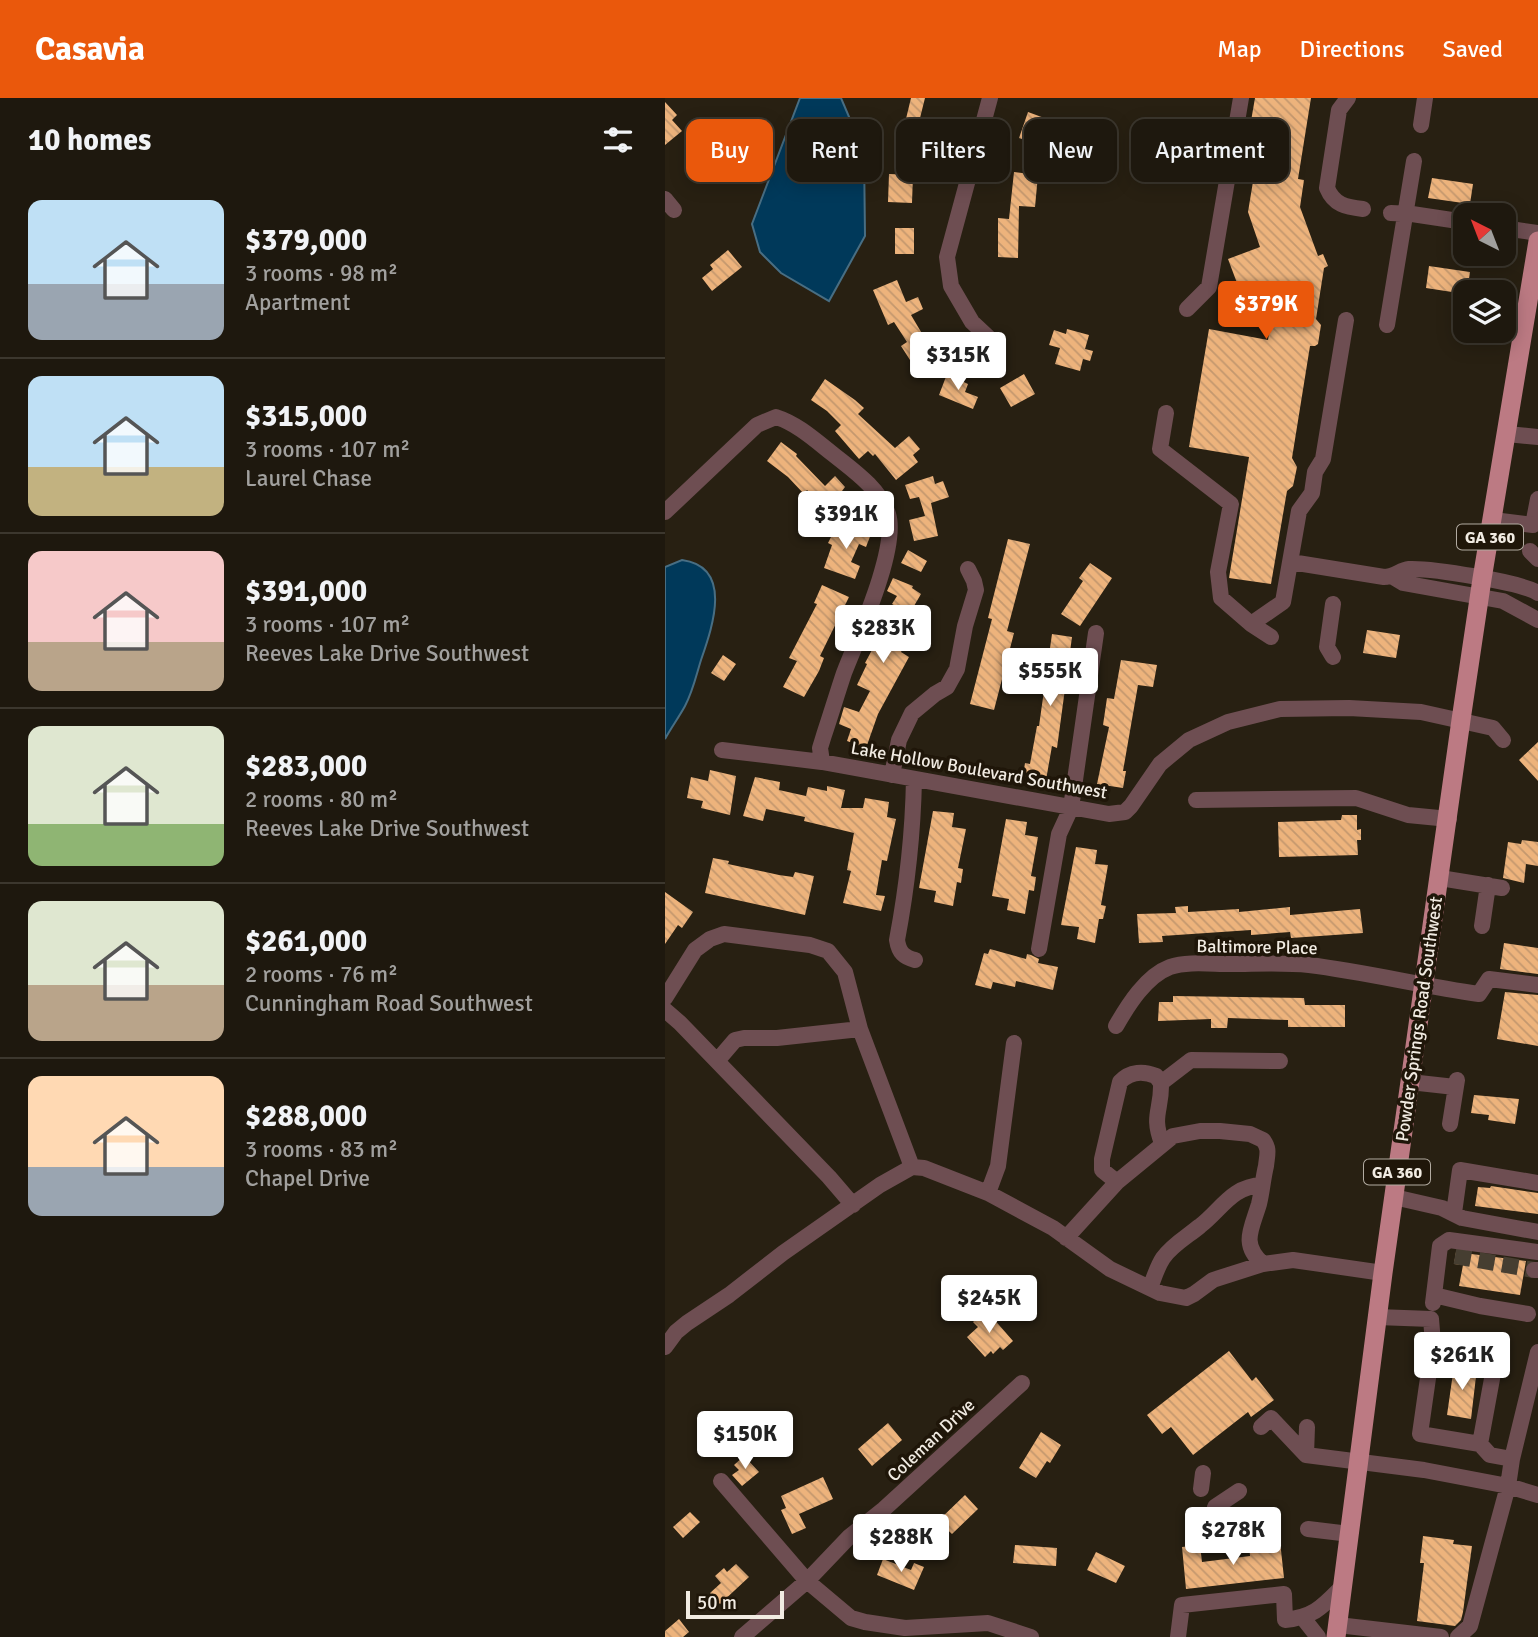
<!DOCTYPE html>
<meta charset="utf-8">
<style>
:root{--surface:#1e180e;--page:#2b251c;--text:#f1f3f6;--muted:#a1a09e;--line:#3c372e;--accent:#ea580c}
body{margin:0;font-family:Signika,sans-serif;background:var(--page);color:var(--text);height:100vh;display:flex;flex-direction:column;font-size:26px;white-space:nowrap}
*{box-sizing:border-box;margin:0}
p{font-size:23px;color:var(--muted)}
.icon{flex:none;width:38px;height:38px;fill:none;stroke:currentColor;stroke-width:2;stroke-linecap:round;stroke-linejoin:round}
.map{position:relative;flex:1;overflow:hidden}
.side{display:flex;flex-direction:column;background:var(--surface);width:665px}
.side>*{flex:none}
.guide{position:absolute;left:21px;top:21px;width:665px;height:63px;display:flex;gap:14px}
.needle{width:46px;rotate:318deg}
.controls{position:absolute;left:788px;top:105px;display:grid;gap:14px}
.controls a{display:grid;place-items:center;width:63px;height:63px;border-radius:14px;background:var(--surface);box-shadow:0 4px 18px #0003,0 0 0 2px var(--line);font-size:35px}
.scale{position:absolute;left:21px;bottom:18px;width:98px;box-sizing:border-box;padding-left:7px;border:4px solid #f1ebe2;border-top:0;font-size:19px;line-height:24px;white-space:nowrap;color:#f1ebe2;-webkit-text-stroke:5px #1f1609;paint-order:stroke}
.price{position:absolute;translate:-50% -60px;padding:0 16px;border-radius:7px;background:#fff;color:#222;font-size:23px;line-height:46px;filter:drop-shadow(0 2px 4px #0008)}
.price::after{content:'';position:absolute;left:50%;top:42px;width:21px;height:16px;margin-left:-10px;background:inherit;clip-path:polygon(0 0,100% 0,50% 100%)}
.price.current{background:var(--accent);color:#fff}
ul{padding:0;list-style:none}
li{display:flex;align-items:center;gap:21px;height:175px;padding:0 28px}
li+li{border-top:2px solid var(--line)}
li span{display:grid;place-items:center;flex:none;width:196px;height:140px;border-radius:14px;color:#555}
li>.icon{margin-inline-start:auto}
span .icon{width:84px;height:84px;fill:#fffc;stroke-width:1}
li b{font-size:30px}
h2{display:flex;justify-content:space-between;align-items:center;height:84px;padding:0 28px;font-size:30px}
.chip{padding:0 24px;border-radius:14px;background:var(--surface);box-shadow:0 4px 18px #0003,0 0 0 2px var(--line);font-size:24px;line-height:63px}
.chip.current{background:var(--accent);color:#fff}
header{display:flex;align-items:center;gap:42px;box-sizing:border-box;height:98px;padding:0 35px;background:var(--accent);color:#fff}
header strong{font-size:33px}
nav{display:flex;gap:38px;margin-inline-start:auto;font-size:24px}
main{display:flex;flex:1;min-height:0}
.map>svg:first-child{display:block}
.water{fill:#00395a;stroke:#486e83;stroke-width:2}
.building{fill:url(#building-back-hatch)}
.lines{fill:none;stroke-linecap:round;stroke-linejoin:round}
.minor-tunnel{stroke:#463e31;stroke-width:16;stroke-dasharray:16 8;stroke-linecap:butt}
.minor{stroke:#6e4e52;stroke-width:16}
.major{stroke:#bc7a83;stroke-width:19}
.labels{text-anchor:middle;stroke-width:7;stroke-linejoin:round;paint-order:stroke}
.shield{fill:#1f1609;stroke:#b2aba1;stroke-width:2}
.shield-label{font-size:16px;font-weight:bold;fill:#f1ebe2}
.street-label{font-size:18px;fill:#f1ebe2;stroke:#1f1609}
</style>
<header>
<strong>Casavia</strong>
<nav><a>Map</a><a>Directions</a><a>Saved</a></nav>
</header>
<main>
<section class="side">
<h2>10 homes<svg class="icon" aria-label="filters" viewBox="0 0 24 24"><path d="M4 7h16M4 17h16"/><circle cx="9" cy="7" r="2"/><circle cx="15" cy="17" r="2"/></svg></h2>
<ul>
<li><span style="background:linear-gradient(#bfe0f5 60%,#9aa5b1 0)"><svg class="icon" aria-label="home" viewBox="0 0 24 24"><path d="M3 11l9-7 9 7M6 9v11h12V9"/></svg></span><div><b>$379,000</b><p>3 rooms · 98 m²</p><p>Apartment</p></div></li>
<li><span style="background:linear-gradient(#bfe0f5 65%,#c2b280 0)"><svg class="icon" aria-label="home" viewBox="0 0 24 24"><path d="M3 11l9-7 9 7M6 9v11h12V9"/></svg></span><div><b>$315,000</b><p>3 rooms · 107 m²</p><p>Laurel Chase</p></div></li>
<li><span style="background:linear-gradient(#f6c9c9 65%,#b9a48a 0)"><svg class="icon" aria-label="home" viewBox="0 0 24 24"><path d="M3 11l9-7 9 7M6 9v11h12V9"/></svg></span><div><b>$391,000</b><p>3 rooms · 107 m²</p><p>Reeves Lake Drive Southwest</p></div></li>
<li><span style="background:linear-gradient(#dfe7d0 70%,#8fb573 0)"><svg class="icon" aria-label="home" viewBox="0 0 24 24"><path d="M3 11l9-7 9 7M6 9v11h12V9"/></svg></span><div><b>$283,000</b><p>2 rooms · 80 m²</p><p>Reeves Lake Drive Southwest</p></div></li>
<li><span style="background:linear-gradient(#dfe7d0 60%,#b9a48a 0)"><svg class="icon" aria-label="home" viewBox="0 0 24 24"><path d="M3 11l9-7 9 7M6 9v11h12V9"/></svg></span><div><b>$261,000</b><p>2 rooms · 76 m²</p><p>Cunningham Road Southwest</p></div></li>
<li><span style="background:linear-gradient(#ffd9b3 65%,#9aa5b1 0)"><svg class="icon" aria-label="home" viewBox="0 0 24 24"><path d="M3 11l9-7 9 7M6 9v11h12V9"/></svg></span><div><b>$288,000</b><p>3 rooms · 83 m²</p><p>Chapel Drive</p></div></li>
</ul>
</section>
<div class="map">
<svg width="873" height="1539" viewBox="0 0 873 1539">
<defs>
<pattern id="building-back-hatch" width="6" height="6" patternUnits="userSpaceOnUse" patternTransform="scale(1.75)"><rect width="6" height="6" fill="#edb37c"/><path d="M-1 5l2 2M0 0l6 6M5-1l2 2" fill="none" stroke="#c4986e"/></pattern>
</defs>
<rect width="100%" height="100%" fill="#282012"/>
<path class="water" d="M 135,0 L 176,0 L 199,54 L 200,138 L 164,203 L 116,175 L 95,154 L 87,126 Z
M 17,462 C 69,469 47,530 36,562 C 31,578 28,593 20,608 C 14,619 6,630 0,641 L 0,469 Z"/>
<path class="building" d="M 246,0 L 260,0 L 255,20 L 272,24 L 264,57 L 234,50 Z
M 590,0 L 646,0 L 633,81 L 639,82 L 635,109 L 653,158 L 658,156 L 663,168 L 659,170 L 651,221 L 656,227 L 653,246 L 650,248 L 645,248 L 627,360 L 632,369 L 628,388 L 622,393 L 606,486 L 564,480 L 584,359 L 524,349 L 544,231 L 603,242 L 612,189 L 578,201 L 563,161 L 595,149 L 583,114 L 594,47 L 582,46 Z
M 0,4 L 12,17 L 7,22 L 17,33 L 0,47 Z
M 363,14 L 393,25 L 384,51 L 354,40 Z
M 50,25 L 72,51 L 51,69 L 40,55 L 35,59 L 24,46 Z
M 349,74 L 373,77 L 370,109 L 354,108 L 353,160 L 333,159 L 333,120 L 344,121 Z
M 224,76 L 248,77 L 247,105 L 223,104 Z
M 767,80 L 808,86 L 805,106 L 763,100 Z
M 230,130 L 249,130 L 249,156 L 230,156 Z
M 63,152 L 77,169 L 47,193 L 37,180 L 48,171 L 45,167 Z
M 764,168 L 805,174 L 802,194 L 800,196 L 761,190 Z
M 232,182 L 241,204 L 253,199 L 258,211 L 246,217 L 265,249 L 245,262 L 236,248 L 242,244 L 229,224 L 223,227 L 208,192 Z
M 402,231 L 424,237 L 420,251 L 428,253 L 425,263 L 418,261 L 415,273 L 390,266 L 395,250 L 384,247 L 389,232 L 401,236 Z
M 282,276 L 303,286 L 300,294 L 313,299 L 308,311 L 274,297 Z
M 359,276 L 370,296 L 346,309 L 335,290 Z
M 160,281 L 190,302 L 199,310 L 193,316 L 230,350 L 244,338 L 255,351 L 248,357 L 253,364 L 231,382 L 210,356 L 208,358 L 203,353 L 194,361 L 170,333 L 176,327 L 162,313 L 146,302 Z
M 116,344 L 132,356 L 131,358 L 160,388 L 170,378 L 180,389 L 177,393 L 179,395 L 161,412 L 142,392 L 139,396 L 123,379 L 102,363 Z
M 268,378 L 270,386 L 278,383 L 284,399 L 266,405 L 273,438 L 249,443 L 244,422 L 260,418 L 254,399 L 245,401 L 240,387 Z
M 180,423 L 183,435 L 198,432 L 206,436 L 201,449 L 194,446 L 186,464 L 195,468 L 190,481 L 159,470 L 167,447 L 163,445 L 169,433 L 174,435 Z
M 343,441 L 365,446 L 342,533 L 349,535 L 329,612 L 305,606 L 327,521 L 323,520 Z
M 243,452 L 262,463 L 256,474 L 236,465 Z
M 425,465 L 447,480 L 415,528 L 396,516 L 418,483 L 414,480 Z
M 228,480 L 248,488 L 247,490 L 256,496 L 242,520 L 250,525 L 236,554 L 244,559 L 213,616 L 201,650 L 182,643 L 186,631 L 174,626 L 179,609 L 194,614 L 205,593 L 192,587 L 202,566 L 200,565 L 215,537 L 212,536 L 218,523 L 225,527 L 234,510 L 227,506 L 232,498 L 222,493 Z
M 157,487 L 184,499 L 155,558 L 159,560 L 154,573 L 139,599 L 118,589 L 132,563 L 124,560 L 152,506 L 149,505 Z
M 702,532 L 735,537 L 731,560 L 698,555 Z
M 387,536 L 407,539 L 392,650 L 387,648 L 381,682 L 358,678 L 360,665 L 365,666 L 372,628 L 374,628 Z
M 58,557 L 71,566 L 59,583 L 46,575 Z
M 456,562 L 492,567 L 488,589 L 473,587 L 458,673 L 461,673 L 458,690 L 432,686 L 444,629 L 438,627 L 442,600 L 449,601 Z
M 873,644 L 873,683 L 854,662 Z
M 45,672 L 71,678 L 65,717 L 36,710 L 38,703 L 22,700 L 26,679 L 43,683 Z
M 90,679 L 115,684 L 114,692 L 141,698 L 143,689 L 162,693 L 162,688 L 180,692 L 176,710 L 198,710 L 200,700 L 224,704 L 222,719 L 231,721 L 222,763 L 217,762 L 211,797 L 220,798 L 216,813 L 178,805 L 186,773 L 182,772 L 189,735 L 139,723 L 140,719 L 101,711 L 98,723 L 78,718 Z
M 268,713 L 289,715 L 287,729 L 301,731 L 293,770 L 298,771 L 296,785 L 292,784 L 288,808 L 269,804 L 271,793 L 254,790 Z
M 677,717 L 692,717 L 692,732 L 696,731 L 696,742 L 692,742 L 693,757 L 614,759 L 613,724 L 676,722 Z
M 341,721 L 362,724 L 360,737 L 373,739 L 366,778 L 371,779 L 369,793 L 364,792 L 360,816 L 342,812 L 344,801 L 327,798 Z
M 857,742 L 873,744 L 873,768 L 861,766 L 859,785 L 838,780 L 843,744 L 856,746 Z
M 411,749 L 432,752 L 430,766 L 443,767 L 436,807 L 441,808 L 438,821 L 434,821 L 430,845 L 412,841 L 414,829 L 396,827 Z
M 48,760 L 64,763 L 63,766 L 114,777 L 128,779 L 130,774 L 149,778 L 140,817 L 40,795 Z
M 0,794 L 28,814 L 17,830 L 13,827 L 0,846 Z
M 523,808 L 523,814 L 574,811 L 574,814 L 625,809 L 625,817 L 695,811 L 698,835 L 626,840 L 625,834 L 586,837 L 586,832 L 497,838 L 498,844 L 474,845 L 472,816 L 511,815 L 510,809 Z
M 839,845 L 873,850 L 873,876 L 835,871 Z
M 325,851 L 361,861 L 362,856 L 366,857 L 374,861 L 373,865 L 393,869 L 388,892 L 351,883 L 350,889 L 328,884 L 326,891 L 310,887 L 319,855 L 323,856 Z
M 840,894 L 873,897 L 873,948 L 832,941 Z
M 508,898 L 639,900 L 640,907 L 680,907 L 680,929 L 623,929 L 623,922 L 563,920 L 562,930 L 546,930 L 546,921 L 493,923 L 494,904 L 508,904 Z
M 809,997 L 854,1001 L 850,1026 L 823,1022 L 824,1017 L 806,1015 Z
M 826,1088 L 873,1095 L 873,1116 L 810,1108 L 813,1089 L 825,1090 Z
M 791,1154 L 861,1163 L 855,1197 L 794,1188 L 798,1167 L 789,1166 Z
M 321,1212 L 348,1243 L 338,1252 L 335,1249 L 328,1256 L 326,1253 L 320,1259 L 302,1239 L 313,1229 L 308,1224 Z
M 564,1253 L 587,1283 L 591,1279 L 609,1302 L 586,1319 L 583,1314 L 528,1357 L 506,1329 L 497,1336 L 482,1317 Z
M 789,1268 L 812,1270 L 806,1321 L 782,1317 Z
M 223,1325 L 237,1342 L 207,1368 L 193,1351 Z
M 376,1334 L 396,1347 L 385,1365 L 382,1363 L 371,1380 L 354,1370 Z
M 79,1358 L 94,1374 L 77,1388 L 67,1377 L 74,1372 L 69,1367 Z
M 158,1379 L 168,1401 L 134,1416 L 141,1430 L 127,1436 L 116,1412 L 121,1410 L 116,1398 Z
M 300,1397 L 313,1411 L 287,1436 L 273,1423 Z
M 25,1414 L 35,1424 L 18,1440 L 8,1429 Z
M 758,1438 L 789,1442 L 788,1446 L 807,1448 L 798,1514 L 796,1522 L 790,1528 L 752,1523 L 759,1465 L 755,1465 Z
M 615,1443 L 619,1480 L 521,1491 L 517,1449 L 535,1447 L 537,1464 L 585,1458 L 584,1446 Z
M 350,1447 L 392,1450 L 391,1468 L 348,1465 Z
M 431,1454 L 460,1468 L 451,1485 L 422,1472 Z
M 218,1461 L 246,1472 L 249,1465 L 259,1469 L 249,1492 L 212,1477 Z
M 71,1466 L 84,1479 L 55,1506 L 45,1495 L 56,1485 L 50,1478 L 59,1470 L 62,1474 Z
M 14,1521 L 24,1534 L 18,1539 L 0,1539 L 0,1533 Z"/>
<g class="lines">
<path class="minor-tunnel" d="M 790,1158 L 869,1172"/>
<path class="minor" d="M 683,0 L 674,12 L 662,90 C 669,107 681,109 698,111
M 756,27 L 760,0
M 0,101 L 9,112
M 726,115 L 747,116 L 800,124
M 838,130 L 873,135
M 522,211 L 544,189 L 576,0
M 722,227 L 749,63
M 323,239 L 307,224 L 286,188 L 282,159 L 325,0
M 501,315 L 495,351 L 566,406 L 553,474 L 556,500 L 586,526 L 618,504 L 634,413 L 647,395 L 650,374 L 658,361 L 681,222
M 842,336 L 873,339
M 0,414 L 92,327 L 111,319 C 133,326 151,343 169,357 C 189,373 215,391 223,416 C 234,450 192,541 179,575 C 172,596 166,616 159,637 L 155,650 L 157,664
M 828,422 L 868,427 L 873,401
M 865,453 L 873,461
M 626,464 L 719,479 C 729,479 735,472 744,471 C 766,470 856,484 873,495
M 728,479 L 738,485 L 838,503 L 873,522
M 586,526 L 606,539
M 668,559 L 662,549 L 668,506
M 57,652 L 157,664 L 444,716 L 460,714 L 466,708 L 495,666 L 524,642 L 563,624 L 615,611 L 684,610 L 756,614 L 828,630 L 838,642
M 227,677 L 234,642 L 247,615 L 270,596 L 282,589 L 292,571 L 300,528 L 311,492 L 309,483 L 303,471
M 249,681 C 248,735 242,789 232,842 C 234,855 239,859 250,862
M 531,702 L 691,700 L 743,717 L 784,721
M 775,780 L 837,790
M 817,828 L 823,787
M 374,851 L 394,736 L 406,710 L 431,535
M 0,900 L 30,852 L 45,841 L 59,836 L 145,847 L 163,853 L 180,874 L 195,931 L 247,1069
M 0,912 L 15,925 L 164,1079 L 188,1107
M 451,928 C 463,907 481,878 505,869 C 522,863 546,866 564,866 C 590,866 618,864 644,867 C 701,874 757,888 814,896 L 824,881 L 873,887
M 52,963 L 70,942 L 79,940 L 112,940 L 195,931
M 745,984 L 790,989
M 785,1026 L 792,982
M 497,1045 C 486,1017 497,1012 496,985 L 526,962 L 615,963
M 452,1084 L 437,1072 L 437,1061 L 455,984 C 465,973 479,973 491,978 L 496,985
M 323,1095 L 333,1068 L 349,945
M 729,1099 L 777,1110 L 797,1120 L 873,1134
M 789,1115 L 795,1072 L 873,1085
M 401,1140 L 452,1084 L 508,1038 L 535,1033 L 555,1033 L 585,1036 L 598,1042 C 605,1051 602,1057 601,1068 C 598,1080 597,1094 594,1106 C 587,1130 575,1146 598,1166 L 628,1162 L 718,1175
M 869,1172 L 873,1172
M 485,1190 C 489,1180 492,1169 498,1160 C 507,1147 523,1138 535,1128 C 556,1112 567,1088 597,1087
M 769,1197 L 775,1148 L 784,1142 L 873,1154
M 768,1205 L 769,1197 L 815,1208 L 863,1216
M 712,1219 L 766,1221 L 768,1245 L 755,1336 L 815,1346 L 825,1357 L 847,1361
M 768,1245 L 831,1259 L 815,1346
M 0,1249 L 11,1234 L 22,1225 L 64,1197 L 118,1155 L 215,1087 L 247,1069 L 259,1070 L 323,1095 L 388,1130 L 445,1171 L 495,1195 L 521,1200 L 529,1196 L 548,1182 L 598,1166
M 596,1329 L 606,1320 L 641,1357 L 759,1372 L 843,1388 L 873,1397
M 641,1357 L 642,1329
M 56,1383 L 142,1483 L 186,1520 L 200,1524 L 240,1530 L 323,1525 L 366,1539
M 536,1391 L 538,1375
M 550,1409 L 574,1393
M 643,1431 L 685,1436
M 638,1520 L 653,1539
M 673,1527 L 776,1539
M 77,1539 L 142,1483 L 184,1439 L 219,1411 L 357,1285
M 513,1539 L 517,1507 L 619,1496 L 620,1522 C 650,1519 658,1508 678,1488
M 793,1539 L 805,1528 L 843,1388 L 847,1361 L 873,1254"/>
<path class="major" d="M 671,1539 L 718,1175 L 796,622 L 817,481 L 873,143"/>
</g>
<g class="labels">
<g class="shield">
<rect x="792" y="426.5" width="66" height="25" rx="5"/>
<rect x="699" y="1061.5" width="66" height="25" rx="5"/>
</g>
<g class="shield-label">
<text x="825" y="445">GA 360</text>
<text x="732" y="1080">GA 360</text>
</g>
<g class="street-label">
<text transform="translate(314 672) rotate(10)" y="6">Lake Hollow Boulevard Southwest</text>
<text transform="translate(592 849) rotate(1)" y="6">Baltimore Place</text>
<text transform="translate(754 921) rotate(-82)" y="6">Powder Springs Road Southwest</text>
<text transform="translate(266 1342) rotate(-43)" y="6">Coleman Drive</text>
</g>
</g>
</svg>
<div class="controls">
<a><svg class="needle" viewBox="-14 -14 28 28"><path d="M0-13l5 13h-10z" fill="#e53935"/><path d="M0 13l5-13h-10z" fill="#a1a09e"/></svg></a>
<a><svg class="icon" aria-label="layers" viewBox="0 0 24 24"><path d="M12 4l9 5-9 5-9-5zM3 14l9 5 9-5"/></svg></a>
</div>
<div class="scale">50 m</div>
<b class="price current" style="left:601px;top:243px">$379K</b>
<b class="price" style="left:293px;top:294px">$315K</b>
<b class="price" style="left:181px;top:453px">$391K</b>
<b class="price" style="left:218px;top:567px">$283K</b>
<b class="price" style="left:385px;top:610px">$555K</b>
<b class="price" style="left:324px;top:1237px">$245K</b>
<b class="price" style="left:797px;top:1294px">$261K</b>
<b class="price" style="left:80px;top:1373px">$150K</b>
<b class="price" style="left:568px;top:1469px">$278K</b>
<b class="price" style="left:236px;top:1476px">$288K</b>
<div class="guide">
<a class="chip current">Buy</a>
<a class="chip">Rent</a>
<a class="chip">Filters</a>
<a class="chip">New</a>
<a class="chip">Apartment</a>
</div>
</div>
</main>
